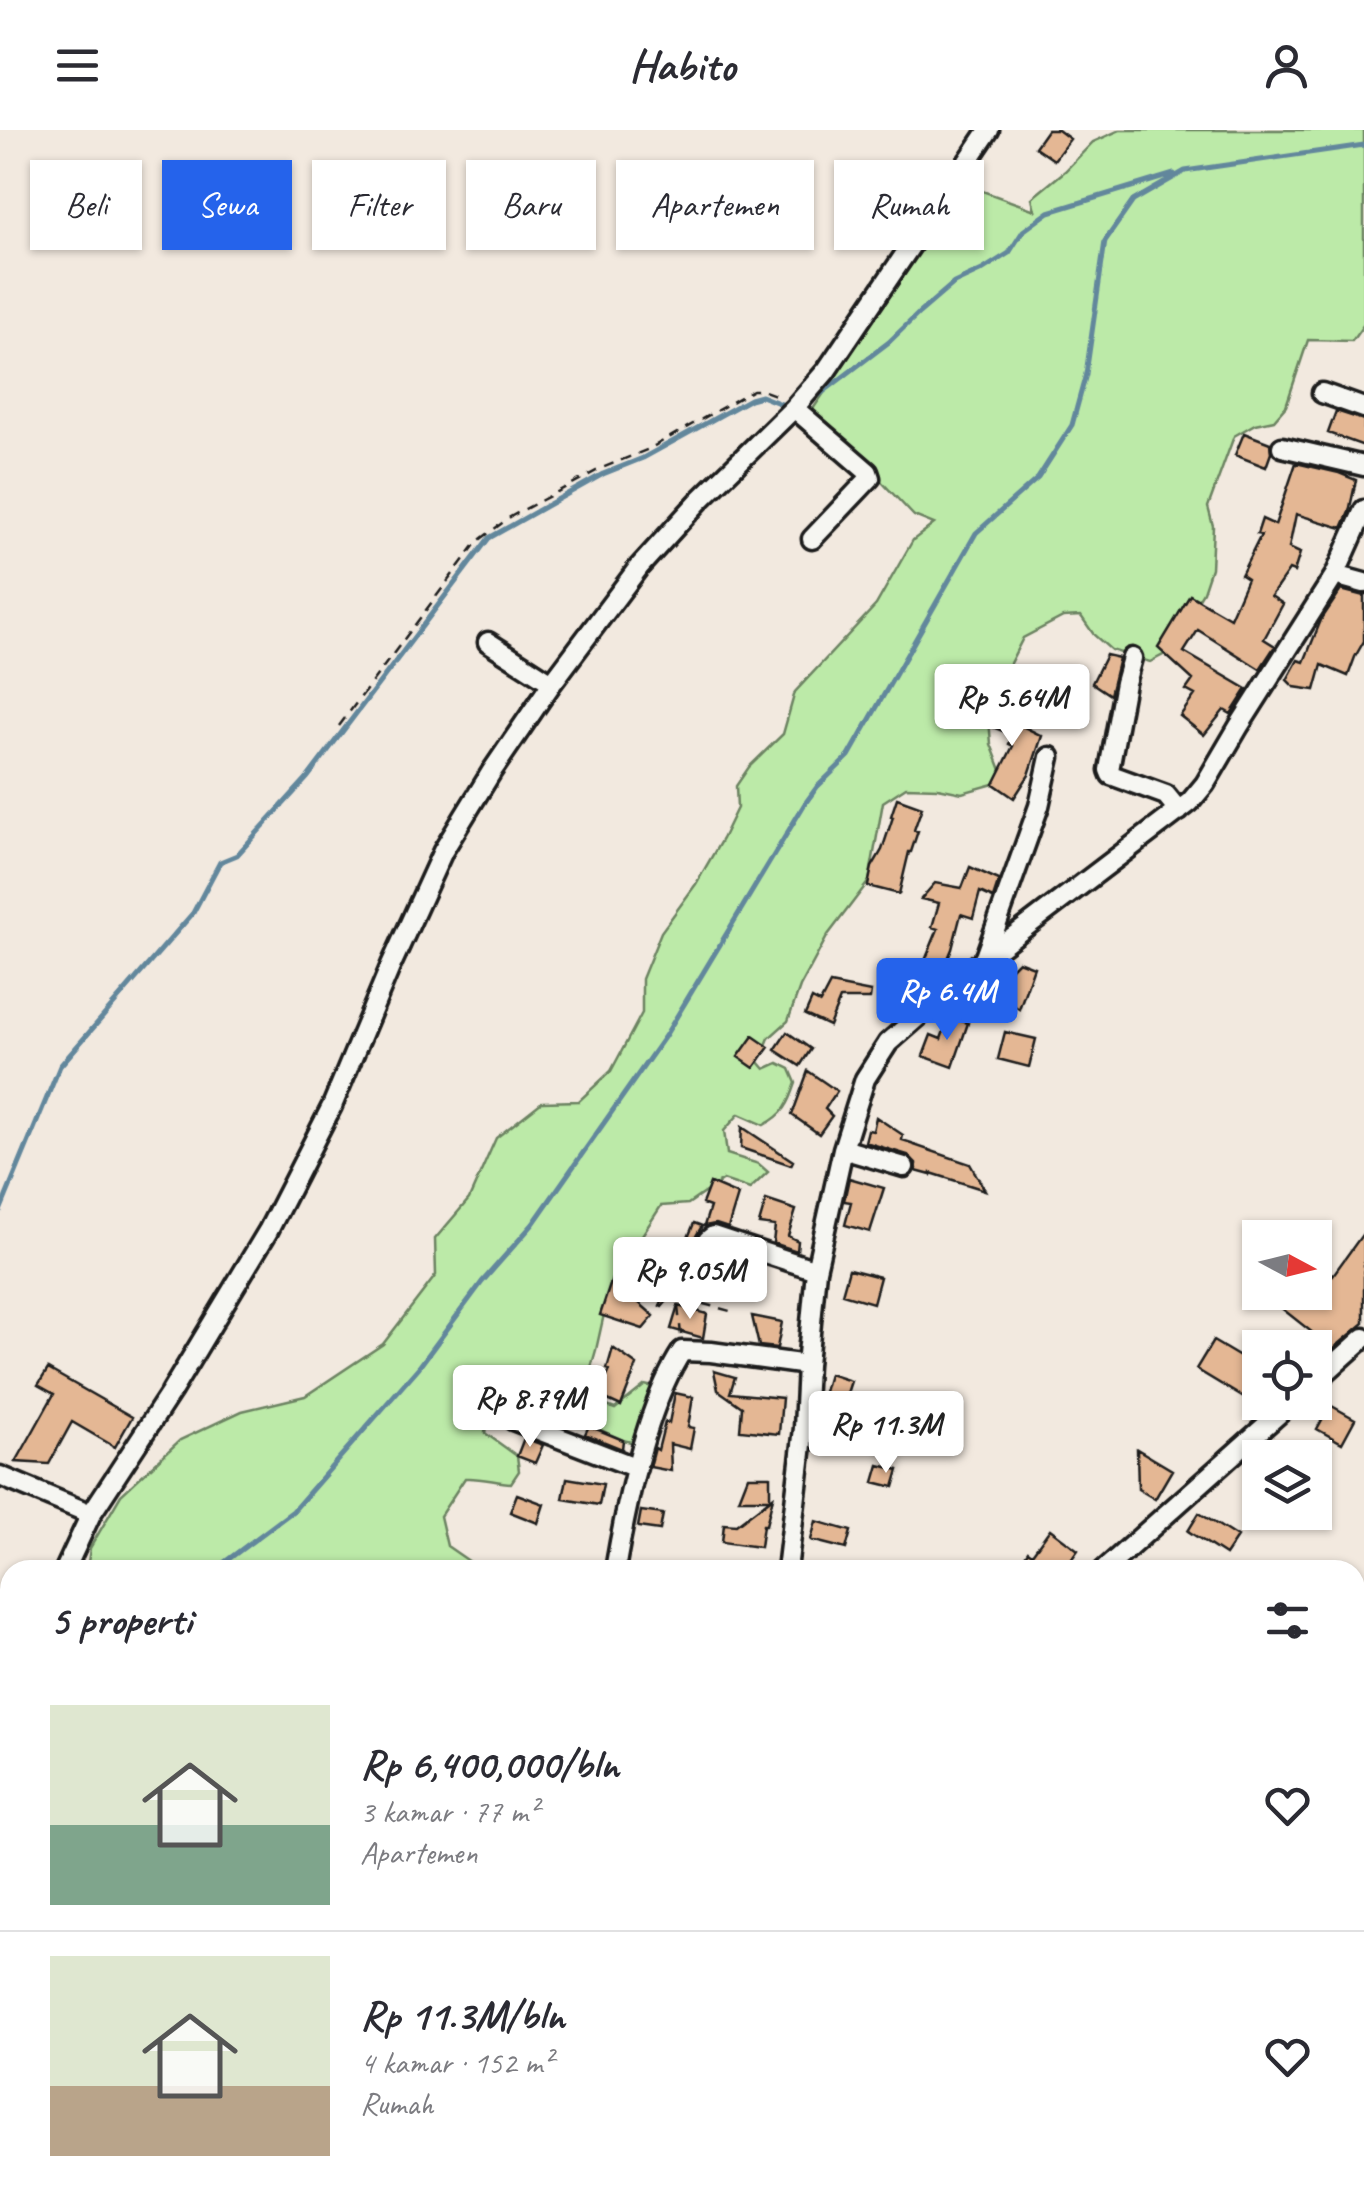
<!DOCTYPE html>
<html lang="id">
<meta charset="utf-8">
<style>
:root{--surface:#fff;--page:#f7f7f7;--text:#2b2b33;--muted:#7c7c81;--line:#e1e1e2;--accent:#2563eb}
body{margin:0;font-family:Caveat,sans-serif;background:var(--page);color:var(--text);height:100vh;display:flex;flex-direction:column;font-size:38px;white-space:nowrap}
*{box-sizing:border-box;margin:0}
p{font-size:32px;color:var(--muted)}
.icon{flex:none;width:55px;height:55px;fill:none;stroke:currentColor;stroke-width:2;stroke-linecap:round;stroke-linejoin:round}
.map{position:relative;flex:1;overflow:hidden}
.side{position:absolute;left:0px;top:1430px;width:1365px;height:642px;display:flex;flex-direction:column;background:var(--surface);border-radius:30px 30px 0 0;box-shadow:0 2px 8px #0004}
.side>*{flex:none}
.guide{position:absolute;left:30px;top:30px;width:1305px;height:90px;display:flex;gap:20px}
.needle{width:65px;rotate:97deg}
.fabs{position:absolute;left:1242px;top:1090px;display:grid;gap:20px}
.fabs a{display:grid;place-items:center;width:90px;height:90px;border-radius:0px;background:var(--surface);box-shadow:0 2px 8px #0004;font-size:50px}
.price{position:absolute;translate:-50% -85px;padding:0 22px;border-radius:10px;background:#fff;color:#222;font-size:32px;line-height:65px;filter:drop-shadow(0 2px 5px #0008)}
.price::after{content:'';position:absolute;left:50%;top:60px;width:30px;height:22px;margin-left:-15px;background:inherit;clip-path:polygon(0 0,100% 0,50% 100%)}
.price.active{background:var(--accent);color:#fff}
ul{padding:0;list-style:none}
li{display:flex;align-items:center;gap:30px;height:250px;padding:0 50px}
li+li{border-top:2px solid var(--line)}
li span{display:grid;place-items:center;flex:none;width:280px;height:200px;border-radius:0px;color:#555}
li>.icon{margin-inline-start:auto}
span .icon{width:120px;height:120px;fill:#fffc;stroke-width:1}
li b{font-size:42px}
h2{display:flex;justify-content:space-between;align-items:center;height:120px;padding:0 50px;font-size:42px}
.chip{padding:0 35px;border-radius:0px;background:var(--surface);box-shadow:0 2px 8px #0004;font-size:35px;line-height:90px}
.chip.active{background:var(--accent);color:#fff}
header{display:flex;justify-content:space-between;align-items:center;height:130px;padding:0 50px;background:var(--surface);font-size:45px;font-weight:700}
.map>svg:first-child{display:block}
.green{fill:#bceaa8;stroke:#6c8362;stroke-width:2.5}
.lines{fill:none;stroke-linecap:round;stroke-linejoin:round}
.stream{stroke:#62879c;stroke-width:5}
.building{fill:#e4b794;stroke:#1c1c1c;stroke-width:2.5}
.minor-casing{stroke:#1c1c1c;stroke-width:25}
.major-casing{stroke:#1c1c1c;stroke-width:30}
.path{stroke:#1c1c1c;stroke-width:2.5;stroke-dasharray:10 8;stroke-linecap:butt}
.minor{stroke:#f6f6f2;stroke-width:18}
.major{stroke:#f6f6f2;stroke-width:22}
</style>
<header><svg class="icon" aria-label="menu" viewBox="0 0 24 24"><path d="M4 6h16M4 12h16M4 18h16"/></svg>Habito<svg class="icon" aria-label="person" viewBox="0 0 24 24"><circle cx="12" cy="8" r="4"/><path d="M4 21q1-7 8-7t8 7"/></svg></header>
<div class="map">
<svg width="1364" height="2071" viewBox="0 0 1364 2071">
<rect width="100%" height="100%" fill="#f2e9df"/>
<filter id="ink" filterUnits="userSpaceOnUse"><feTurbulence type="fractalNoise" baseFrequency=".01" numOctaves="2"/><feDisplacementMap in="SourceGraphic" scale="20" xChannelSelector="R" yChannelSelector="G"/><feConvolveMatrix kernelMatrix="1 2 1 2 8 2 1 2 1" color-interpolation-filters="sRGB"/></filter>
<g filter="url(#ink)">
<path class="green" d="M 1120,0 L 1364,0 L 1364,194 L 1352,211 L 1308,210 L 1286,276 L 1274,290 L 1255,294 L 1234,306 L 1208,377 L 1213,396 L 1211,438 L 1203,462 L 1165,524 L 1150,532 L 1111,520 L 1094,505 L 1081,486 L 1063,487 L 1023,508 L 988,576 L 991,614 L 1001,640 L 994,654 L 962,663 L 938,658 L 906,657 L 883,672 L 869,751 L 828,805 L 800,857 L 788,891 L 769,908 L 759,932 L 765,939 L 778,933 L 790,939 L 796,953 C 789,974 784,985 764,995 L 739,984 L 724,1001 L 727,1024 L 759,1034 L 768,1042 L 750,1059 L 723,1050 L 688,1074 L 661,1076 L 611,1153 L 596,1220 L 585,1259 L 590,1270 L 615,1279 L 645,1255 L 653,1257 L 635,1313 L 623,1310 L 573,1288 L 543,1286 L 509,1280 L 488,1287 L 485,1303 L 517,1326 L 519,1341 L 511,1353 C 495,1352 481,1347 465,1348 L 440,1386 L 447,1416 L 473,1434 L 475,1440 L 87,1440 L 90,1418 L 121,1365 L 180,1310 L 242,1281 L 305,1266 L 383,1214 L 436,1145 L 435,1109 L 469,1069 L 496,1008 L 542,972 L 579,971 L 611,941 L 642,883 L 642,849 L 661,802 L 696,754 L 722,709 L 737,678 L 736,656 L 749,637 L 783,604 L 795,562 L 876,475 L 913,410 L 934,394 L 914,386 L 813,279 L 966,55 L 1035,80 L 1032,68 L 1065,41 L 1093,12 Z"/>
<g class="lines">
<path class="stream" d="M 806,275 L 889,212 L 919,183 L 954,153 L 982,140 L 1009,123 L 1023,101 L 1049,82 L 1174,44
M 0,1081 L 60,936 L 193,783 L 220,732 L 237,725 L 308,647 L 489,408 L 603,344 L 643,328 L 750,269 L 761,266 L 784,275
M 214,1440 L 293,1381 L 419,1237 L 482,1152 L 533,1094 L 665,906 L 804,675 L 817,657 L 849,626 L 976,403 L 1038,348 L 1072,295 L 1086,244 L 1105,111 L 1133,71 L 1185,41 L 1364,15
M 51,2071 L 60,2062"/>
</g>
<path class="building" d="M 1047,0 L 1058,0 L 1070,9 L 1054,30 L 1035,17 Z
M 1336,281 L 1364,290 L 1364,316 L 1328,303 Z
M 1244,303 L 1270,313 L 1271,323 L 1266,337 L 1235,325 Z
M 1296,333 L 1339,343 L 1356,350 L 1349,382 L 1342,398 L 1296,384 L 1289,418 L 1300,423 L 1294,442 L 1289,440 L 1271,466 L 1283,474 L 1264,509 L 1275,516 L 1260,539 L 1198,500 L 1184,522 L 1247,559 L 1231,584 L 1224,580 L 1204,605 L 1180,586 L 1195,565 L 1186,560 L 1193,550 L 1158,518 L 1190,465 L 1230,488 L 1247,449 L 1241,445 L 1261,405 L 1257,404 L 1262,389 L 1275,395 Z
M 1341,460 L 1364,466 L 1364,511 L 1355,527 L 1348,546 L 1322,535 L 1315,560 L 1294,557 L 1287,550 L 1298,530 L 1304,532 L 1321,490 Z
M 1106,525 L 1119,528 L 1110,565 L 1092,553 Z
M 980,574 L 1004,581 L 1002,586 L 1042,606 L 1029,645 L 1014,668 L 994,654 L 1013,616 L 1009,614 L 1013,605 L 975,590 Z
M 897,668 L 922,677 L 914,700 L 918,701 L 911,722 L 909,722 L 899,764 L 868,756 L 872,737 L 882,720 L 893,687 L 891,686 Z
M 970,737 L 999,750 L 993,768 L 980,762 L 973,788 L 961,784 L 952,819 L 942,843 L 936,841 L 926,860 L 919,856 L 907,880 L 900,886 L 886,879 L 911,832 L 922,838 L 938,799 L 932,797 L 939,773 L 921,769 L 935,753 L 962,758 Z
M 1018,831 L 1034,837 L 1019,879 L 999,865 L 1005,844 Z
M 830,854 L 871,862 L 870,869 L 840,869 L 829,896 L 805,885 L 812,869 L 820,873 Z
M 974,858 L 999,865 L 993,884 L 968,877 Z
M 949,887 L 968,893 L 953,937 L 923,926 L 931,905 L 941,909 Z
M 787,902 L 811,919 L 800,936 L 775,920 Z
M 1005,902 L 1036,909 L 1029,937 L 998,929 Z
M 753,906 L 769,917 L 754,938 L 738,927 Z
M 808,941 L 837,961 L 825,979 L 832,986 L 819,1004 L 792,985 Z
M 876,987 L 903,1005 L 902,1010 L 912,1013 L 911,1014 L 970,1034 L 985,1060 L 931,1043 L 931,1045 L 916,1041 L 916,1033 L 908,1025 L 865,1012 L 868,1000 L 873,1001 Z
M 742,997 L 793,1031 L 791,1035 L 741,1018 Z
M 849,1048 L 884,1058 L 870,1102 L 845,1095 L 851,1072 L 844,1071 Z
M 710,1053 L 738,1065 L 728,1098 L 716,1094 L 704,1096 L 710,1077 L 702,1074 Z
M 766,1070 L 796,1080 L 788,1106 L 798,1111 L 797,1121 L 773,1113 L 775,1096 L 759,1094 Z
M 694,1093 L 702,1096 L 696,1106 L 684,1143 L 684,1151 L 662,1177 L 660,1176 Z
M 1364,1102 L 1364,1193 L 1333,1219 L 1275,1173 L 1283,1162 L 1315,1162 L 1315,1131 L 1333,1145 Z
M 849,1139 L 880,1147 L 873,1173 L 842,1164 Z
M 612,1149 L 654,1186 L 643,1199 L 600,1185 Z
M 678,1176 L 707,1184 L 703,1208 L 671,1199 Z
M 752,1186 L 782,1192 L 777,1218 L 759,1216 Z
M 1213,1211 L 1260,1239 L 1244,1268 L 1196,1239 Z
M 613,1218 L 637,1235 L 621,1276 L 599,1266 L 610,1240 L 607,1239 Z
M 48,1239 L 132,1287 L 115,1317 L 72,1292 L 49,1334 L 16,1332 L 54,1264 L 38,1255 Z
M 714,1241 L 735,1247 L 730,1263 L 782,1268 L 779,1304 L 740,1300 L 742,1277 L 718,1260 Z
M 829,1244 L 851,1251 L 841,1282 L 858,1291 L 854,1306 L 820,1297 L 826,1270 L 822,1269 Z
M 675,1263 L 693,1267 L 688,1297 L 694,1298 L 690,1319 L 670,1314 L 671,1341 L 650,1337 L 655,1318 L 658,1320 L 665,1292 L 669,1293 Z
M 1330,1275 L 1355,1289 L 1342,1313 L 1317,1299 Z
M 589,1296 L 623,1310 L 622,1319 L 585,1304 Z
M 524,1308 L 543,1315 L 535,1333 L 517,1326 Z
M 1137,1319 L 1172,1340 L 1155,1369 L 1138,1359 Z
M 879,1335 L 899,1340 L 894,1357 L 874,1352 Z
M 748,1346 L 770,1346 L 770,1369 L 739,1369 Z
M 567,1348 L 603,1354 L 599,1375 L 563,1369 Z
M 517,1364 L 544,1374 L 538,1393 L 510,1382 Z
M 773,1367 L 766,1395 L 763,1395 L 760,1417 L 722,1412 L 724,1394 L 736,1395 Z
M 641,1381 L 663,1384 L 660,1400 L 638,1397 Z
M 1199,1383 L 1237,1407 L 1225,1425 L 1188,1401 Z
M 816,1391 L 851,1401 L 846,1419 L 811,1410 Z
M 1050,1399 L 1078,1420 L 1064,1440 L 1057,1440 L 1052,1437 L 1048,1440 L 1016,1440 L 1028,1421 L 1032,1424 Z"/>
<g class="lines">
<g class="minor-casing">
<path id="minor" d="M 1322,263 L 1364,278
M 794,278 L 868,342 L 870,348 L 812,409
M 1282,317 L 1364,336
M 1335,445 L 1364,453
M 488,512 L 552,553
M 1132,528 L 1125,553 L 1109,640 L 1111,645 L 1166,665 L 1179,681
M 985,827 L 1039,676 L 1050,627
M 843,1019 L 904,1037
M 696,1147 L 708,1110 L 713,1106 L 816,1140
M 1315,1252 L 1364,1208
M 513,1290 L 637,1338
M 0,1346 L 91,1384
M 65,1440 L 91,1384 L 171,1262 L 268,1101 L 332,976 L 391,835 L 443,721 L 492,641 L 552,553 L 639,437 L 699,371 L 794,278 L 826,241 L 989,0
M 615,1440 C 626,1375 646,1276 682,1221 L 711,1222 L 807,1235
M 787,1440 L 804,1298 L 807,1235 L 816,1140 L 843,1019 L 865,949 L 888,913 L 985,828 L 1190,672 L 1205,654 L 1239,596 L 1335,445 L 1364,380
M 1104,1440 L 1292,1272
M 0,1599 L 10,1569
M 1355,1954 L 1364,1955
M 189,2071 L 194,2062
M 487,2071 L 490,2062
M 687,2071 L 689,2062
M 812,2071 L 816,2062
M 1136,2071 L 1139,2062
M 1288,2071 L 1289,2062"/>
</g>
<g class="major-casing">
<path id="major" d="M 0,1818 L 10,1820
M 876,2062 L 905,2071"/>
</g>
<path class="path" d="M 339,596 L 477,412 L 510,387 L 602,338 L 649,319 L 753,260 L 762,260 L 778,266
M 681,1205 L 678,1176 L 700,1173 L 734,1182"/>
<use href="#minor" class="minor"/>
<use href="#major" class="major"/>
</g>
</g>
</svg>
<div class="fabs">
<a><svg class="needle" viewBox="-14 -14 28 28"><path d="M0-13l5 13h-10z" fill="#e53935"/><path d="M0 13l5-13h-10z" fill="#7c7c81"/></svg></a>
<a><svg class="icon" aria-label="locate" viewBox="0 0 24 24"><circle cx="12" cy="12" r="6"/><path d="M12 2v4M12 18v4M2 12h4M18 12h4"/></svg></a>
<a><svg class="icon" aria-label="layers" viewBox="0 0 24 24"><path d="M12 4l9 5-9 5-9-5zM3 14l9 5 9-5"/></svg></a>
</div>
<b class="price" style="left:1012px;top:619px">Rp 5.64M</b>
<b class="price active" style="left:947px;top:913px">Rp 6.4M</b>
<b class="price" style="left:690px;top:1192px">Rp 9.05M</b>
<b class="price" style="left:530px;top:1320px">Rp 8.79M</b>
<b class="price" style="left:886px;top:1346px">Rp 11.3M</b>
<div class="guide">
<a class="chip">Beli</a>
<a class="chip active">Sewa</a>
<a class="chip">Filter</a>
<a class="chip">Baru</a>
<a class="chip">Apartemen</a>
<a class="chip">Rumah</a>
</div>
<section class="side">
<h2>5 properti<svg class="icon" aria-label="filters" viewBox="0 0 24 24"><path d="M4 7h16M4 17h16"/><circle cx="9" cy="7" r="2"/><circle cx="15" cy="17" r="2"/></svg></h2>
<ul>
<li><span style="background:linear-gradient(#dfe7d0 60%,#7fa58c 0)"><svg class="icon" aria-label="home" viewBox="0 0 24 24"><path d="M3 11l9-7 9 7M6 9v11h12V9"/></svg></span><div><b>Rp 6,400,000/bln</b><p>3 kamar · 77 m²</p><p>Apartemen</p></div><svg class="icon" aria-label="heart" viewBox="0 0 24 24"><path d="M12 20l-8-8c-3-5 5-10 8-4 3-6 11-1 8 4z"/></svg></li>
<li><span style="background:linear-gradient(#dfe7d0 65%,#b9a48a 0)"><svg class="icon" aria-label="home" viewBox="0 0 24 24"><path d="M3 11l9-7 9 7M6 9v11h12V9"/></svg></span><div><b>Rp 11.3M/bln</b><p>4 kamar · 152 m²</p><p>Rumah</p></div><svg class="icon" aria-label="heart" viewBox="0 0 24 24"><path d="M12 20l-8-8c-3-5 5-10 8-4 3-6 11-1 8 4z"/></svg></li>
</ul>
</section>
</div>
